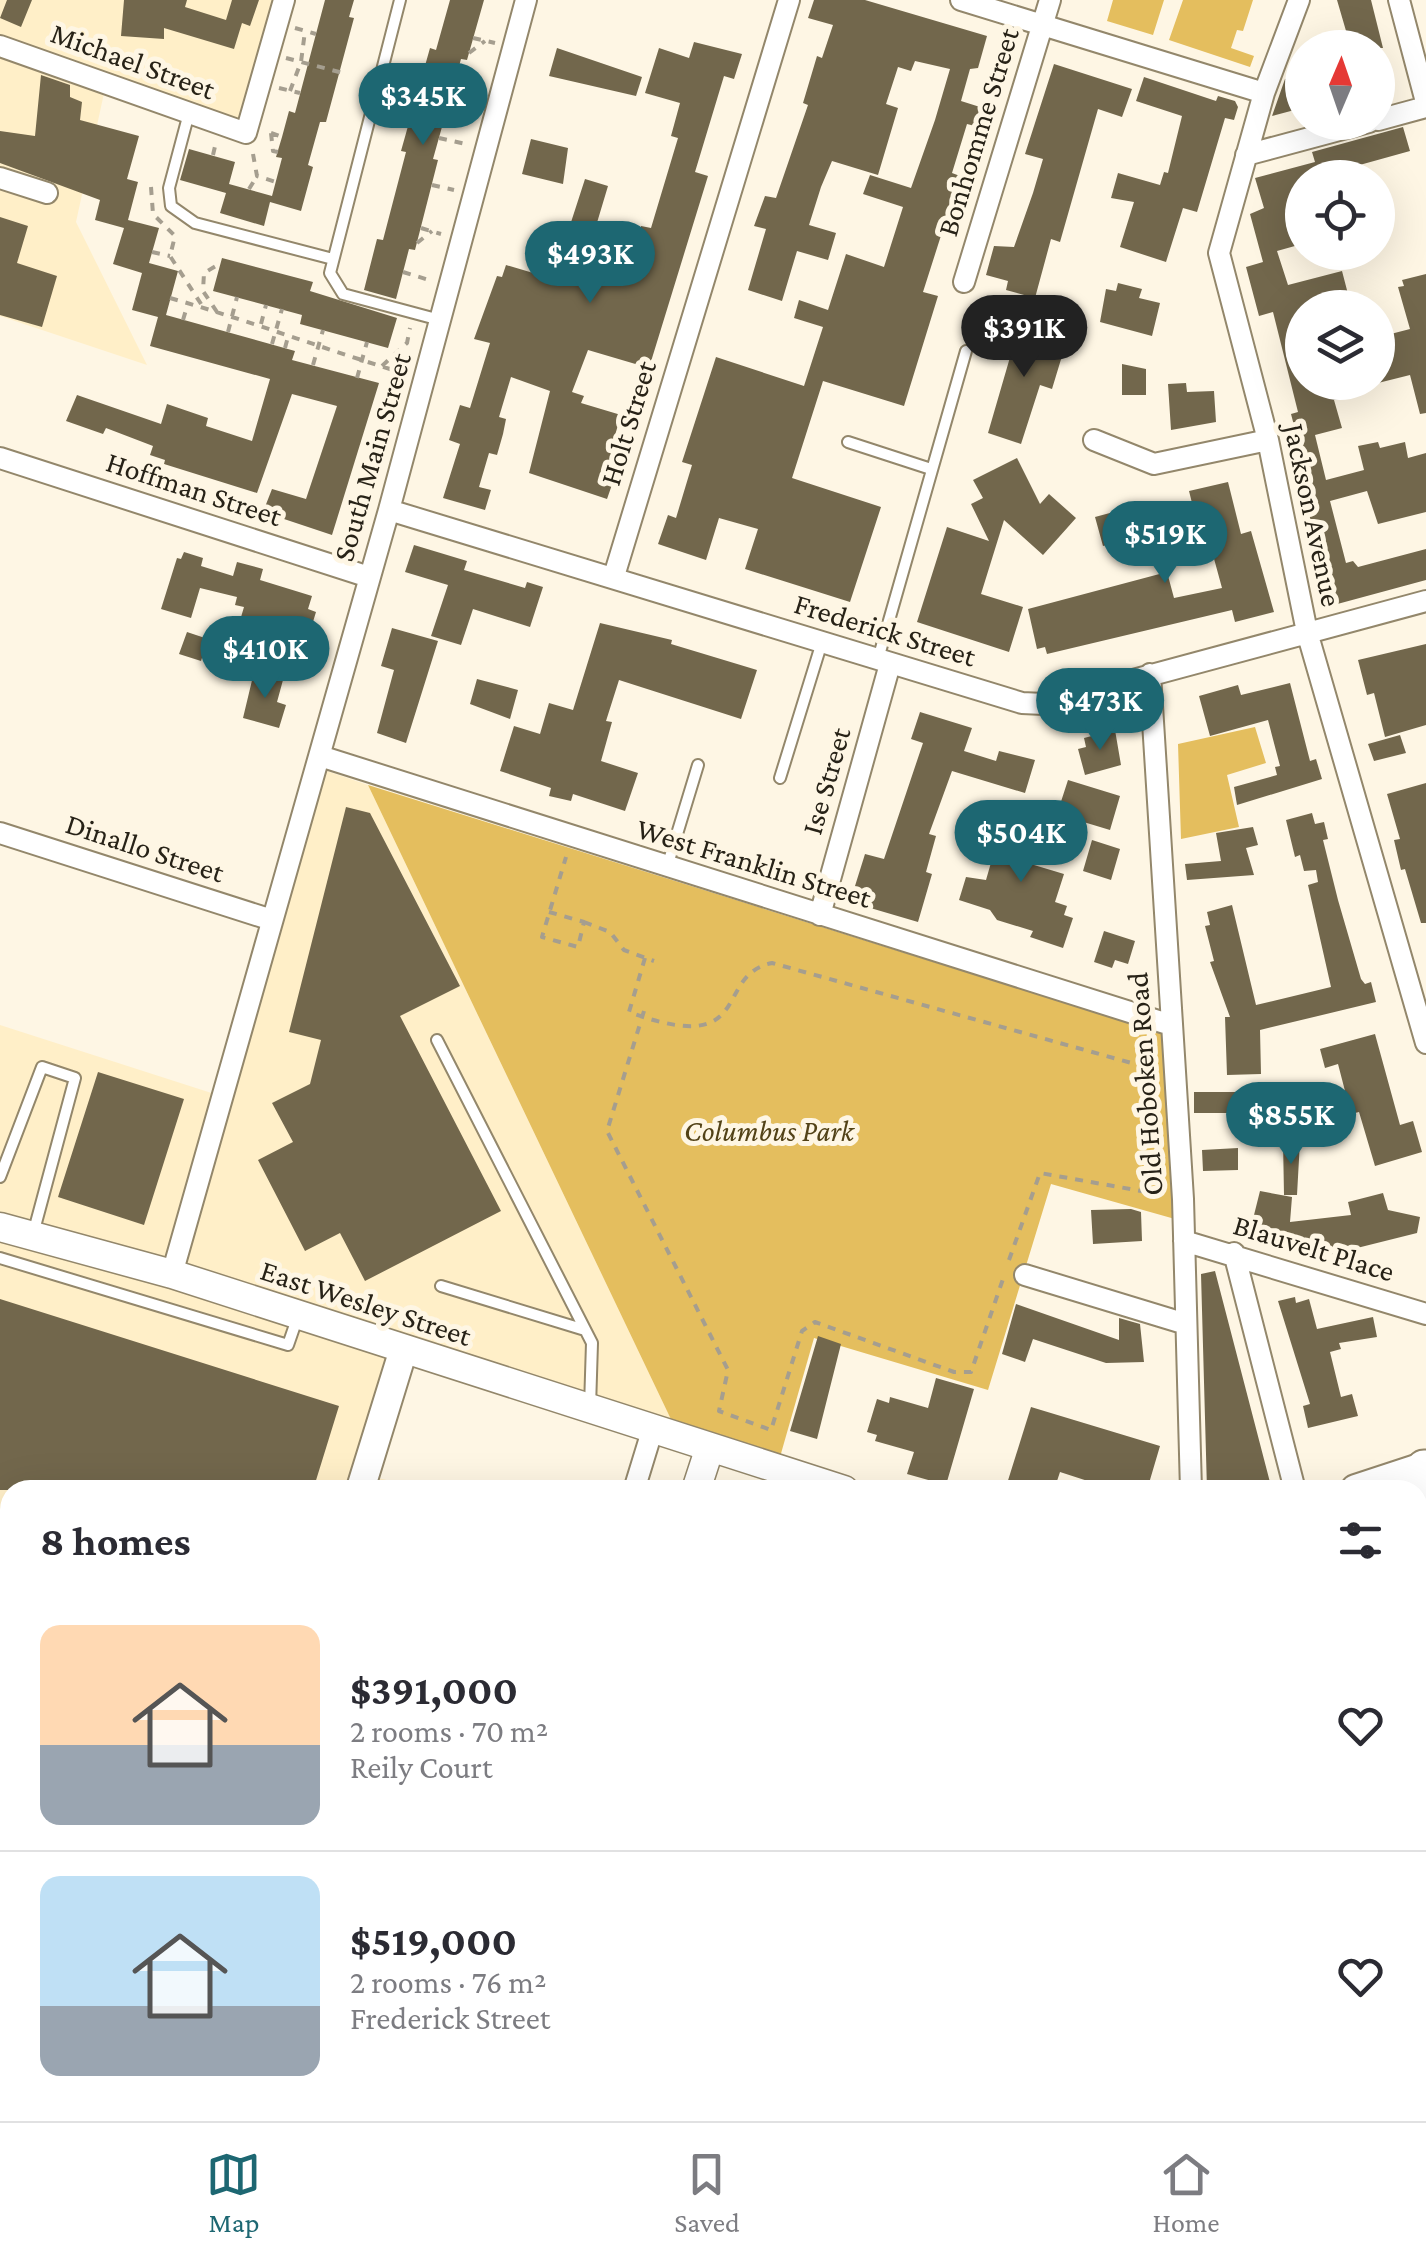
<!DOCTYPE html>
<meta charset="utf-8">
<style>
:root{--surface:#fff;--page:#f2f2f3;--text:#2b2b33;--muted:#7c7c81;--line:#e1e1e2;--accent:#1d6772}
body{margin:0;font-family:"Crimson Pro",serif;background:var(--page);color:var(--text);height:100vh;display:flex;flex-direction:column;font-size:38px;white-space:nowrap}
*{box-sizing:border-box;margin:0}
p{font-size:32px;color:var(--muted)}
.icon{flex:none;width:55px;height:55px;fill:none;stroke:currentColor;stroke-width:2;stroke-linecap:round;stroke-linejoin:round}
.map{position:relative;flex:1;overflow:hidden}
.sheet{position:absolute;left:0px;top:1480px;width:1428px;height:642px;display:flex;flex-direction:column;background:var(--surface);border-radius:30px 30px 0 0;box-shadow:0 10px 40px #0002}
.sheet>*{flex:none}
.needle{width:65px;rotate:2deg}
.fabs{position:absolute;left:1285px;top:30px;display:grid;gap:20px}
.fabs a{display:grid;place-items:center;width:110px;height:110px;border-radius:50%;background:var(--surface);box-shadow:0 10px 40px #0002;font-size:50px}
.price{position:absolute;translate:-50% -85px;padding:0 22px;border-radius:35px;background:var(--accent);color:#fff;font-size:32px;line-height:65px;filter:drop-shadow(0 2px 5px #0008)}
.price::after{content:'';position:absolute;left:50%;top:60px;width:30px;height:22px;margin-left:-15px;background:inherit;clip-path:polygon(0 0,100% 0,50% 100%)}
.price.current{background:#222;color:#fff}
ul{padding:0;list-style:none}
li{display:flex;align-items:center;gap:30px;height:250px;padding:0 40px}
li+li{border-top:2px solid var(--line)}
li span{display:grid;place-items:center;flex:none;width:280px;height:200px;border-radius:20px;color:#555}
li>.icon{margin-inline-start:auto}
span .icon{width:120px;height:120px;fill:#fffc;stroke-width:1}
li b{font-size:42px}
h2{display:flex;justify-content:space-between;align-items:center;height:120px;padding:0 40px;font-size:42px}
.menu{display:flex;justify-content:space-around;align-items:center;height:140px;border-top:2px solid var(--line);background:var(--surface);font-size:28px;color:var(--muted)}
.menu a{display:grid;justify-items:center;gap:5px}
.menu .current{color:var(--accent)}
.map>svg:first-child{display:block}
.built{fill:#ffefc8}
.green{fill:#e4be5e}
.building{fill:#72674c}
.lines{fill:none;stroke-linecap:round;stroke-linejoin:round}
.lane-casing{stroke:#93876b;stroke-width:14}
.street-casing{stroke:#93876b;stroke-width:24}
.secondary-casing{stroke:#93876b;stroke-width:31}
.primary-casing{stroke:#93876b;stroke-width:34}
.highway-casing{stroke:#93876b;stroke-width:39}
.path{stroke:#a59e8f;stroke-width:4;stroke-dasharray:8 8;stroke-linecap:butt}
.lane{stroke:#fff;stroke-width:10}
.street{stroke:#fff;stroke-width:20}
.secondary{stroke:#fff;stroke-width:28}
.primary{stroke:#fff;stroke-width:30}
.highway{stroke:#fff;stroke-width:35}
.labels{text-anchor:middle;stroke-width:10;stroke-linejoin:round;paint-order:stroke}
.street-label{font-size:30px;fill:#272217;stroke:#fef6e4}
.park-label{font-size:30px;font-style:italic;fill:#524217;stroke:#fef6e4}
</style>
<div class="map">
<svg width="1426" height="2121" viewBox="0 0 1426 2121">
<rect width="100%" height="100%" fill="#fef6e4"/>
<path class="built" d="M 0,0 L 285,0 L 252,126 L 106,84 L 76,222 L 147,365 L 0,316 Z
M 321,769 L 368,785 L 678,1434 L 409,1351 L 371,1476 L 425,1490 L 10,1490 L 10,1676 L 0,1673 L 0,1025 L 227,1098 Z
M 0,1944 L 10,1946 L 10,2112 L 145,2113 L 143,2121 L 0,2121 Z"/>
<path class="green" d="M 1113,0 L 1164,0 L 1153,35 L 1107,21 Z
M 1183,0 L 1253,0 L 1243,31 L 1237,30 L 1231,48 L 1254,56 L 1250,67 L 1169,40 Z
M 1255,727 L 1266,763 L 1227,775 L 1239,827 L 1181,839 L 1178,744 Z
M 368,785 L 1174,1037 L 1182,1221 L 1051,1184 L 988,1390 L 814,1338 L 778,1464 L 678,1434 Z
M 1418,1677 L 1426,1691 L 1426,1843 L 1418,1842 Z"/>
<path class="building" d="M 7,0 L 32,0 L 21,27 L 0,18 Z
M 124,0 L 187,0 L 185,7 L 226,20 L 232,0 L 259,0 L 250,26 L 242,23 L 234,49 L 164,28 L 164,39 L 121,36 Z
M 325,0 L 354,0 L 349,17 L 354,18 L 326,122 L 320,122 L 308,165 L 313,167 L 301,211 L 270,202 L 264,226 L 220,213 L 226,193 L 180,180 L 189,149 L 235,162 L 229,184 L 272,196 L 282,158 L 276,157 L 282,137 L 289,111 L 295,113 Z
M 450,0 L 484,0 L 467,60 L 461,59 L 433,159 L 438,160 L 415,250 L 409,249 L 396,299 L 364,290 L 377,239 L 383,240 L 406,152 L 401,151 L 430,48 L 436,50 Z
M 814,0 L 865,0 L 987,36 L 978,68 L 970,69 L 961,101 L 980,107 L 975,126 L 967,124 L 952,173 L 960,176 L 923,292 L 938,296 L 904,406 L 823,381 L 792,478 L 881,507 L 850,602 L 745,569 L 758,529 L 719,518 L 706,560 L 658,544 L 668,515 L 676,518 L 692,465 L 682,462 L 716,357 L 804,386 L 823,327 L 794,318 L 799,300 L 828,310 L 846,254 L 884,267 L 903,207 L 863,194 L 870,175 L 911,188 L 935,120 L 950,69 L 915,61 L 911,71 L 898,67 L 886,104 L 898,108 L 878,175 L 832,161 L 821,187 L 809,225 L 836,233 L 828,260 L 797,251 L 782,301 L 748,290 L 766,229 L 754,226 L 765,196 L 776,198 L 808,105 L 803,103 L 817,56 L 822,58 L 833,25 L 808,18 Z
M 1337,0 L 1371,0 L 1383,48 L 1351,48 Z
M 694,42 L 742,54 L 734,79 L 724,76 L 695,172 L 708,176 L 649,368 L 588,350 L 572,392 L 584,396 L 581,403 L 621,415 L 610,452 L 622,456 L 607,499 L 529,473 L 550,391 L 511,377 L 499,417 L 506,419 L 503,434 L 497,455 L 489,453 L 479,487 L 491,490 L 485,510 L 443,498 L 460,444 L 449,440 L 460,405 L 470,408 L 490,343 L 474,339 L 497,276 L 502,277 L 506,265 L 540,275 L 547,246 L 562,250 L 585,179 L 608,186 L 593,236 L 635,249 L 641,226 L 651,228 L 678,138 L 671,136 L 680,103 L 645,93 L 659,48 L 689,58 Z
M 557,48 L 642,77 L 636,96 L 549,76 Z
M 1054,64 L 1132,89 L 1122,117 L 1098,109 L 1060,242 L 1051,239 L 1035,298 L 1006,290 L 1008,281 L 986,275 L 994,246 L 1014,247 L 1033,193 L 1043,159 L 1025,154 Z
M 41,75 L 70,85 L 70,97 L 82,102 L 80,120 L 139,136 L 127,179 L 138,182 L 128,220 L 159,228 L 149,263 L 178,271 L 166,315 L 295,351 L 292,360 L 379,383 L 332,535 L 263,512 L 272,489 L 306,499 L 337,406 L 292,394 L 257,493 L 164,464 L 165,460 L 150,455 L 153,446 L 106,428 L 103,434 L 66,421 L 77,395 L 161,424 L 167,404 L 208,418 L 206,426 L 252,441 L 270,379 L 150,346 L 158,317 L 132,310 L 142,273 L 113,264 L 124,228 L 95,220 L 100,200 L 0,163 L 0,131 L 35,136 Z
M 1302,75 L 1302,108 L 1272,116 L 1285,79 Z
M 1144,77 L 1216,101 L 1218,96 L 1235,101 L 1238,107 L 1234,120 L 1225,118 L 1197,212 L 1183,208 L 1166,262 L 1120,247 L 1134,202 L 1111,198 L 1118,173 L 1160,185 L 1164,172 L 1168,173 L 1182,116 L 1136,101 Z
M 1403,127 L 1410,151 L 1338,171 L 1338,178 L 1302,178 L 1302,244 L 1277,251 L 1288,285 L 1342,271 L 1348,294 L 1320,301 L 1322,308 L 1302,308 L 1302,382 L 1340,382 L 1344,398 L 1334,400 L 1342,428 L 1315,435 L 1326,480 L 1364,470 L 1358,446 L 1378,442 L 1380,448 L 1405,442 L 1408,458 L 1426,453 L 1426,512 L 1378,524 L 1367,491 L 1330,501 L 1346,563 L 1353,561 L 1358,567 L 1426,549 L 1426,580 L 1330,606 L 1305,523 L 1311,521 L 1293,462 L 1303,460 L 1291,414 L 1298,412 L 1273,312 L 1259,316 L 1246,267 L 1263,262 L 1250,214 L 1264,208 L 1255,178 L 1315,162 L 1312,152 Z
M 531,139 L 568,148 L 563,184 L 522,174 Z
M 0,217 L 28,226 L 17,263 L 57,276 L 42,327 L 0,315 Z
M 222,258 L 313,282 L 310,291 L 397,318 L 388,348 L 300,324 L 302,315 L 213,291 Z
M 1426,274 L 1426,413 L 1420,414 L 1410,375 L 1378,383 L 1378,364 L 1390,360 L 1383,336 L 1410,329 L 1398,287 L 1404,286 L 1402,280 Z
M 1118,283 L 1142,289 L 1139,298 L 1160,303 L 1152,336 L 1100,322 L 1106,289 L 1116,291 Z
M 1024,309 L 1046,316 L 1036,348 L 1062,356 L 1052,389 L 1040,385 L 1021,444 L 988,433 Z
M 1122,364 L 1146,369 L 1146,395 L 1122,395 Z
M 1186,383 L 1187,392 L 1214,391 L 1216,422 L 1171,430 L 1168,384 Z
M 1017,458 L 1040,504 L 1049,494 L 1076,518 L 1043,555 L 1004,520 L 981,594 L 1023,607 L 1009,652 L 917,622 L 947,527 L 989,541 L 971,504 L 983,498 L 973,480 Z
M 1228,482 L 1241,534 L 1251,531 L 1274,612 L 1235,622 L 1232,610 L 1047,654 L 1045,647 L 1037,649 L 1028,609 L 1167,572 L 1174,598 L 1222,588 L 1207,533 L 1165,543 L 1161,523 L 1195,515 L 1189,491 Z
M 1147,503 L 1155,532 L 1103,546 L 1095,517 Z
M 414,545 L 467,561 L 464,570 L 525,588 L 527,582 L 543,587 L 530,627 L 473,609 L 461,645 L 431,636 L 448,585 L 405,572 Z
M 184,552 L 203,558 L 201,566 L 233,576 L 237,562 L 263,569 L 260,580 L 312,596 L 308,609 L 316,612 L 305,648 L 263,635 L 260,648 L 242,643 L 243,636 L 236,634 L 244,607 L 235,605 L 237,597 L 200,588 L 191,618 L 161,609 L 177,558 L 181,559 Z
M 600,623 L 672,640 L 671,644 L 757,670 L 741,719 L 619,680 L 606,721 L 612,722 L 601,761 L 638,773 L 625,811 L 573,794 L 571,801 L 549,796 L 551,788 L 500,771 L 514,726 L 540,734 L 549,703 L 573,710 Z
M 392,628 L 438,641 L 406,743 L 377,733 L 394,670 L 381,666 Z
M 187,632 L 208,639 L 201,661 L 179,654 Z
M 1426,644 L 1426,725 L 1385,737 L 1374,693 L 1367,695 L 1358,660 Z
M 254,672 L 283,680 L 277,702 L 286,705 L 279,728 L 243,718 Z
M 477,679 L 518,690 L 510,719 L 470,704 Z
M 1290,683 L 1310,761 L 1316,759 L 1322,779 L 1237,805 L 1234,787 L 1277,775 L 1275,767 L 1280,766 L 1268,720 L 1210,736 L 1199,696 L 1238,685 L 1241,695 Z
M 920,712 L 972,728 L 964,751 L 996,761 L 999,751 L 1035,760 L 1025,793 L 952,771 L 929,834 L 936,836 L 926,872 L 932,874 L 918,922 L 850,902 L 865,854 L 884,859 L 923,743 L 911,739 Z
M 1115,730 L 1121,765 L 1085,775 L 1078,749 L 1086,747 L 1084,738 Z
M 1400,735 L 1406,753 L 1374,761 L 1368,744 Z
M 1068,780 L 1120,796 L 1110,830 L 1057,814 Z
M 1426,783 L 1426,923 L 1421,923 L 1405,869 L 1401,870 L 1394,840 L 1400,839 L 1387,794 Z
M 346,807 L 370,813 L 460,986 L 400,1016 L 501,1211 L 365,1281 L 340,1233 L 305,1251 L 258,1160 L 293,1142 L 272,1103 L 310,1084 L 321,1040 L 289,1032 Z
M 1312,813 L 1315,824 L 1324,822 L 1328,839 L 1323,840 L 1338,900 L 1361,979 L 1365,984 L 1371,982 L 1376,1002 L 1260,1030 L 1261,1074 L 1227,1075 L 1225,1017 L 1230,1017 L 1210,962 L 1214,961 L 1205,926 L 1210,925 L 1207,912 L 1232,905 L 1256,1005 L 1331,987 L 1308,885 L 1318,882 L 1316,870 L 1304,871 L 1300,855 L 1295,857 L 1286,820 Z
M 1005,814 L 1046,826 L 1034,865 L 1064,874 L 1055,902 L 1067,906 L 1064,915 L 1073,918 L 1063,948 L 1030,937 L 1033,931 L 997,920 L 990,910 L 959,900 L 966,877 L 986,880 Z
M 1253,827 L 1258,845 L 1246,848 L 1254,875 L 1187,880 L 1185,864 L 1221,861 L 1216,833 Z
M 1092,840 L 1120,849 L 1111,880 L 1083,871 Z
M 1104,931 L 1135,941 L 1128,964 L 1115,960 L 1112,968 L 1094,962 Z
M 1375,1034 L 1400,1125 L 1413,1121 L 1422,1152 L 1375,1166 L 1359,1112 L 1351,1114 L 1338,1064 L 1325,1068 L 1320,1049 Z
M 98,1072 L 184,1099 L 144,1225 L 58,1197 Z
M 1194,1092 L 1237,1092 L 1237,1113 L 1194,1113 Z
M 1283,1140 L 1300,1141 L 1297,1195 L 1284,1195 Z
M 1238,1148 L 1238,1170 L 1203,1171 L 1202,1150 Z
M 1260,1191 L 1292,1197 L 1290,1222 L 1351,1215 L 1348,1202 L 1383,1193 L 1388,1210 L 1420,1217 L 1417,1233 L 1309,1260 L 1303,1241 L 1250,1231 Z
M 1131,1209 L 1141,1212 L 1142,1241 L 1093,1244 L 1091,1210 Z
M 1215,1271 L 1272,1490 L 1207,1490 L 1201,1274 Z
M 1295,1297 L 1296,1303 L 1309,1299 L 1317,1329 L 1373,1317 L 1377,1337 L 1339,1343 L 1341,1349 L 1330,1352 L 1341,1397 L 1352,1394 L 1358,1416 L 1308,1428 L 1303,1406 L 1310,1404 L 1278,1301 Z
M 0,1299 L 339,1406 L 313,1490 L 0,1490 Z
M 1016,1304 L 1119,1340 L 1119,1318 L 1140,1324 L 1144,1362 L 1106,1363 L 1033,1339 L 1025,1362 L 1002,1354 Z
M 818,1336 L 841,1344 L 817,1439 L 790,1431 Z
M 936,1378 L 974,1389 L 946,1485 L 907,1474 L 914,1452 L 875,1441 L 877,1435 L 867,1432 L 877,1399 L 889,1403 L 890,1397 L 928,1408 Z
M 1031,1407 L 1160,1446 L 1147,1490 L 1095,1490 L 1097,1484 L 1060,1472 L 1054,1490 L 1005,1490 Z"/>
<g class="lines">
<g class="lane-casing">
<path id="lane" d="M 400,0 L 330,273 L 343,294 L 440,320
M 189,113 L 169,188 L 171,206 L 195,223 L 333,259
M 848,442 L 931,469
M 878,659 L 966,351
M 780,778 L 822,642
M 667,867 L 698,765
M 437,1040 L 592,1343 L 590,1407
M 0,1177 L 42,1067 L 75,1078 L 33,1234
M 0,1258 L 288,1345 L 297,1319
M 441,1286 L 585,1330
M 351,1490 L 395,1348
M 0,1654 L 10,1657
M 143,2121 L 145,2112
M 223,2121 L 225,2112"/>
</g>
<g class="street-casing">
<path id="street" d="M 961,0 L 1264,93
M 1299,0 L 1264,93 L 1219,253 L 1268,440 L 1307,632 L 1426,1043
M 1399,0 L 1426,102
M 0,46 L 246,133 L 284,0
M 1378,120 L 1426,107
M 1246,155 L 1369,122
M 0,178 L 47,193
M 964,282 L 1050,0
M 1094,440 L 1154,464 L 1268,440
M 0,458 L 369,577
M 389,510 L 1022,703 L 1044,704 L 1426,601
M 614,576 L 789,0
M 1150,674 L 1183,1199 L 1191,1490
M 320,756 L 1171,1025
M 0,833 L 272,920
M 820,915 L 890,664
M 1184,1241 L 1426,1314
M 1234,1253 L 1295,1490
M 172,1274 L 389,510 L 526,0
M 1025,1275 L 1186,1324
M 364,1490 L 407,1350
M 634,1490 L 653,1428
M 452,2112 L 456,2121
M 714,2112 L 716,2121
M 963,2112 L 966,2121
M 1213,2116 L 1215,2121"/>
</g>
<g class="secondary-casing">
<path id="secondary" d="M 0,1227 L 172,1274 L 844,1490
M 696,1490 L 710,1447
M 789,2112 L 792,2121"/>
</g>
<g class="primary-casing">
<path id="primary" d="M 1356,1490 L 1426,1467"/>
</g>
<g class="highway-casing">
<path id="highway" d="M 1411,1490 L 1424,1468
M 1426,1543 L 1419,1592 L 1426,1652
M 0,1758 L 10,1759
M 0,1808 L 10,1809
M 0,1840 L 10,1842
M 1418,1881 L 1426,1881
M 0,1888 L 10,1890
M 1418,1928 L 1426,1929
M 1418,1961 L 1426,1961
M 1418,2002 L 1426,2002
M 1298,2112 L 1309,2121
M 1412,2112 L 1416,2121"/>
</g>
<path class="path" d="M 295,28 L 316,34
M 473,38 L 495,43
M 469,53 L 485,41
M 286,58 L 343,73
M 455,79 L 482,88
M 279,88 L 300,93
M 290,91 L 301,62 L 305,31
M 415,100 L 474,117
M 271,133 L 273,151 L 278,152
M 271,133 L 282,137
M 439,138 L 466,144
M 253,154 L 257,176 L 276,182
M 213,155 L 216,142
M 432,185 L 454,190
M 151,187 L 153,214 L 175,236 L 170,256 L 203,307
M 249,189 L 257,176
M 421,228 L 441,234
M 417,243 L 432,231
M 152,252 L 170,256
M 403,272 L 429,280
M 170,298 C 250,321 324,349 403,373
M 217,312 L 203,291 L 204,273 L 221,263
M 183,320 L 188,303
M 261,324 L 266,305
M 228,332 L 237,297
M 272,344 L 282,309
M 285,348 L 289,333
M 313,365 L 323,330
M 382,366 L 407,343 L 410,328
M 357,378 L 367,342
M 549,912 L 584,922 L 578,947 L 542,937 L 566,857
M 584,922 L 610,932 L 624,950 L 654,961
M 645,958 L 629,1012 C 757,1059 712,975 772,963 L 1146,1067 L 1149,1191
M 644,1011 L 607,1131 L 728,1370 L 719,1411 L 771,1430 L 802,1331 L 815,1322 L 954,1372 L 971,1372 L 1003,1279
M 1009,1260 L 1040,1173 L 1164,1195"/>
<use href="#lane" class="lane"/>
<use href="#street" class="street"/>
<use href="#secondary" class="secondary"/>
<use href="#primary" class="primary"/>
<use href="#highway" class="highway"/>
</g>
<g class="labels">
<g class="street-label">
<text transform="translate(133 61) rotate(20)" y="10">Michael Street</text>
<text transform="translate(978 132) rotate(-73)" y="10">Bonhomme Street</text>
<text transform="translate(628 423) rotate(-73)" y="10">Holt Street</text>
<text transform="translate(372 457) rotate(-74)" y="10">South Main Street</text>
<text transform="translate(194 489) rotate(18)" y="10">Hoffman Street</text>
<text transform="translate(1313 515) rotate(78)" y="10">Jackson Avenue</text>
<text transform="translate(885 630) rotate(17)" y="10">Frederick Street</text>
<text transform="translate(826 781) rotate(-74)" y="10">Ise Street</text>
<text transform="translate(145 848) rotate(18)" y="10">Dinallo Street</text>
<text transform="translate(754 863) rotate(17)" y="10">West Franklin Street</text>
<text transform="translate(1145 1084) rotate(-94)" y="10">Old Hoboken Road</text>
<text transform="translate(1314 1248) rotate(17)" y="10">Blauvelt Place</text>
<text transform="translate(366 1303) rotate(18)" y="10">East Wesley Street</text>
</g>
<g class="park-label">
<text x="769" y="1141">Columbus Park</text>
</g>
</g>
</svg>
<div class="fabs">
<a><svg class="needle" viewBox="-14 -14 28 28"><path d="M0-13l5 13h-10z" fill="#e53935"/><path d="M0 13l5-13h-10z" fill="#7c7c81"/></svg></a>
<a><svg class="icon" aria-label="locate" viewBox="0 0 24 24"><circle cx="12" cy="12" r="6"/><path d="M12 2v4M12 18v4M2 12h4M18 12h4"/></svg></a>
<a><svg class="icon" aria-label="layers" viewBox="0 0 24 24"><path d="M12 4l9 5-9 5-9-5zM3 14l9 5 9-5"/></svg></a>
</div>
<b class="price" style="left:423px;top:148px">$345K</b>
<b class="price" style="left:590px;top:306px">$493K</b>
<b class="price current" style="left:1024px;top:380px">$391K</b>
<b class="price" style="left:1165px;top:586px">$519K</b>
<b class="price" style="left:265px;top:701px">$410K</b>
<b class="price" style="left:1100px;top:753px">$473K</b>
<b class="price" style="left:1021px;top:885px">$504K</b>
<b class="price" style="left:1291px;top:1167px">$855K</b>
<section class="sheet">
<h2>8 homes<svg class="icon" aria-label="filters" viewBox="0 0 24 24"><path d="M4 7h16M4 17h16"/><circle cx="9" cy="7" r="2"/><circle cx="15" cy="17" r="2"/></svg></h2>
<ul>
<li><span style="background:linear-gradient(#ffd9b3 60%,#9aa5b1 0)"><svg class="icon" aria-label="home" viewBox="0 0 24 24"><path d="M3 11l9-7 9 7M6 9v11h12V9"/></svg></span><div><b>$391,000</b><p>2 rooms · 70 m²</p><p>Reily Court</p></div><svg class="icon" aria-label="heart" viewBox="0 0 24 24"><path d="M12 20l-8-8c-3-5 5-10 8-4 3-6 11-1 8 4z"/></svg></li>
<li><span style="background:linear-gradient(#bfe0f5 65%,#9aa5b1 0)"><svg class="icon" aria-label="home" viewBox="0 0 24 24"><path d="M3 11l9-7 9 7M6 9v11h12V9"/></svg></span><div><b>$519,000</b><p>2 rooms · 76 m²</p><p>Frederick Street</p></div><svg class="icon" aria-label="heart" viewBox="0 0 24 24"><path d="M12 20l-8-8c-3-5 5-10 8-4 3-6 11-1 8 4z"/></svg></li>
</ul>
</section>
</div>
<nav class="menu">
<a class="current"><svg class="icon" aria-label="map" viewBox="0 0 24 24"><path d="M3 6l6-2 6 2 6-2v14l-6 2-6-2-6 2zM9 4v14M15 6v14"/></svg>Map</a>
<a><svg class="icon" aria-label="saved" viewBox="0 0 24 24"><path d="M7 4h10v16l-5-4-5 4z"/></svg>Saved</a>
<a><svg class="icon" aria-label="home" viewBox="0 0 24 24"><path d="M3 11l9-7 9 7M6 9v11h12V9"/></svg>Home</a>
</nav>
